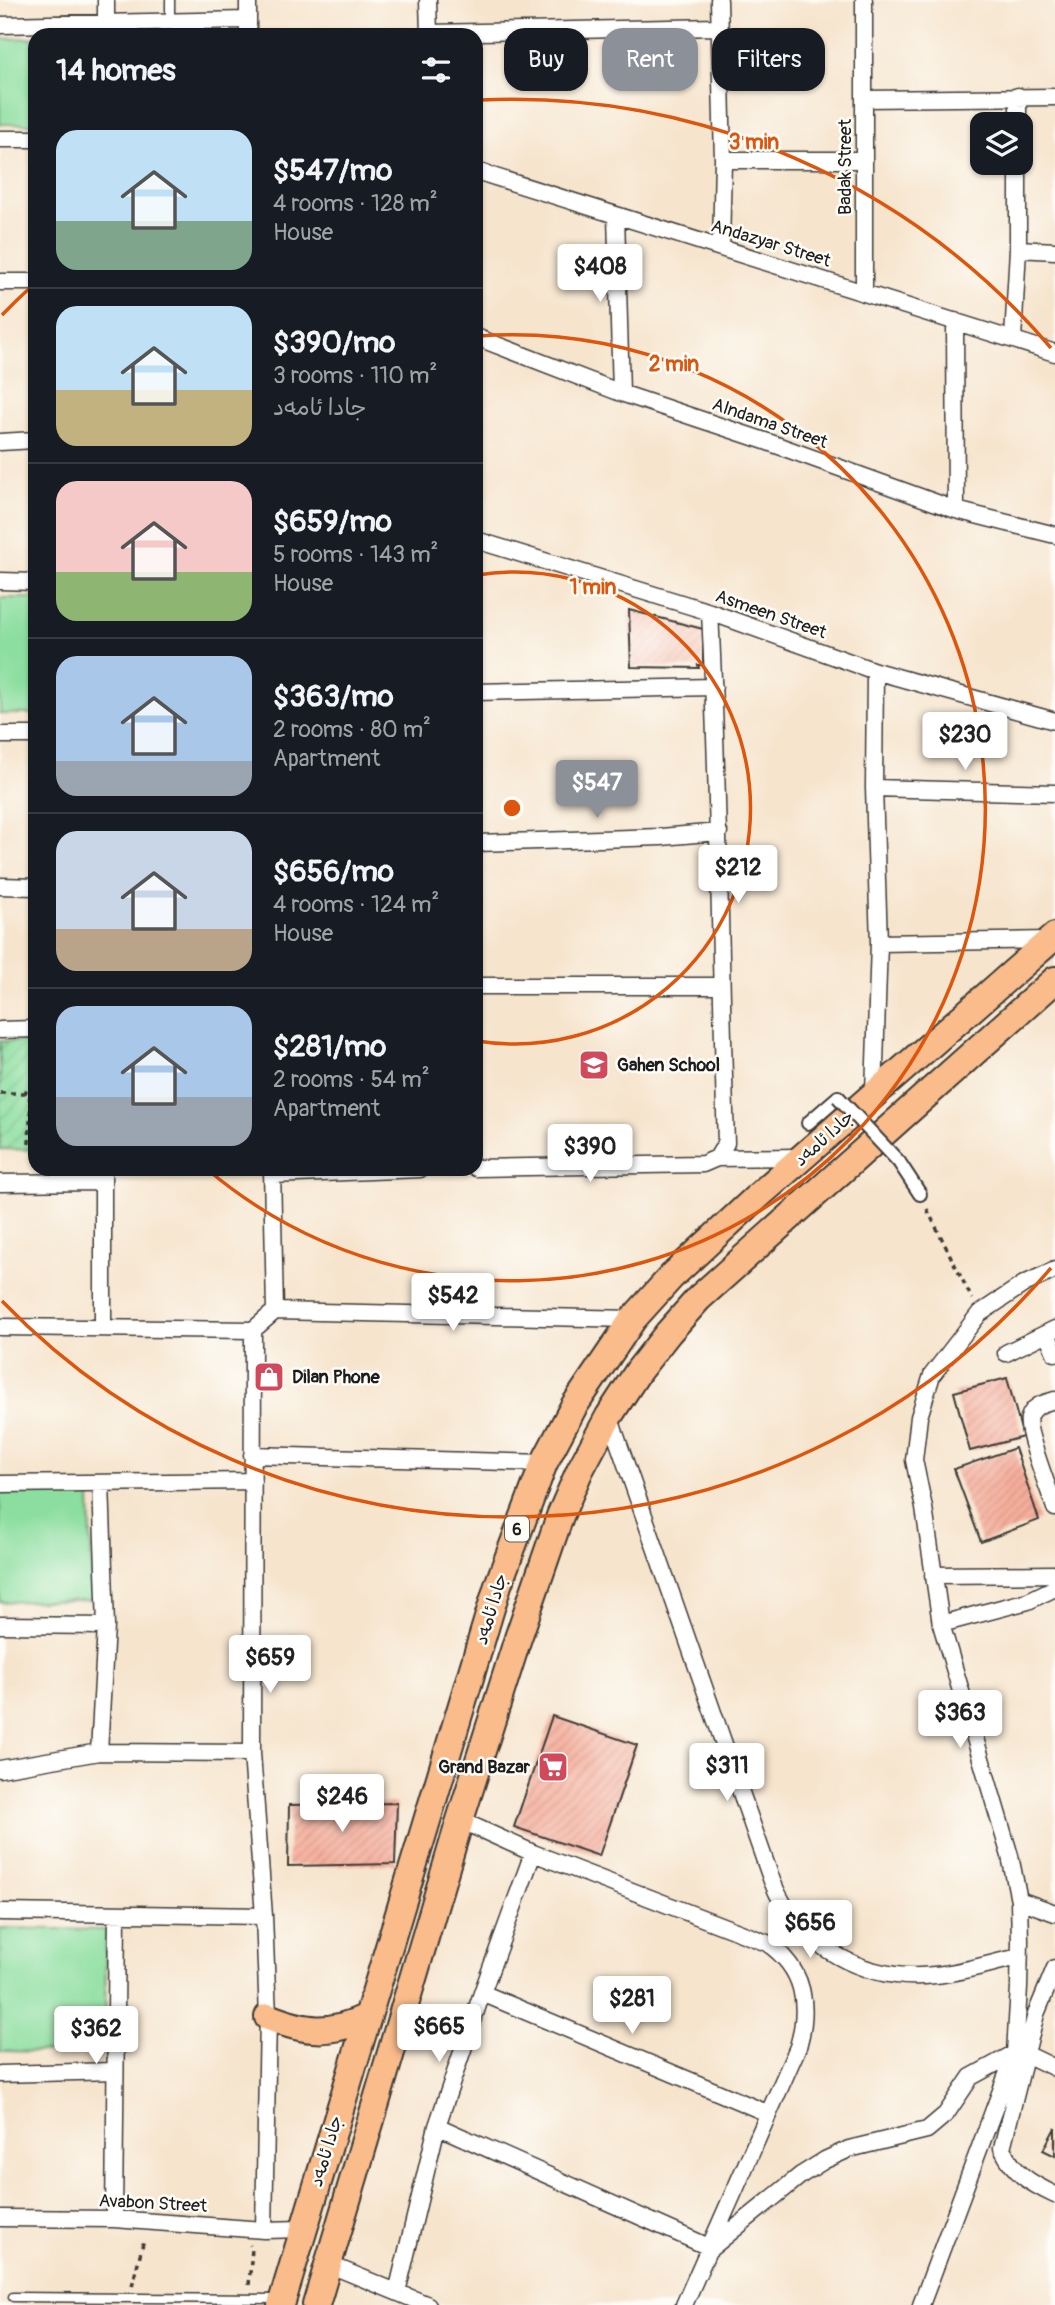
<!DOCTYPE html>
<meta charset="utf-8">
<style>
:root{--surface:#171b24;--page:#20242c;--text:#f1f3f6;--muted:#9ea1a6;--line:#363941;--accent:#8c9099}
body{margin:0;font-family:Pangolin,"Playpen Sans Arabic",sans-serif;background:var(--page);color:var(--text);height:100vh;display:flex;flex-direction:column;font-size:26px;white-space:nowrap}
*{box-sizing:border-box;margin:0}
p{font-size:23px;color:var(--muted)}
.icon{flex:none;width:38px;height:38px;fill:none;stroke:currentColor;stroke-width:2;stroke-linecap:round;stroke-linejoin:round}
.map{position:relative;flex:1;overflow:hidden}
.details{position:absolute;left:28px;top:28px;width:455px;height:1148px;display:flex;flex-direction:column;background:var(--surface);border-radius:21px;box-shadow:0 2px 5px #0004}
.details>*{flex:none}
.guide{position:absolute;left:504px;top:28px;width:444px;height:63px;display:flex;gap:14px}
.controls{position:absolute;left:970px;top:112px;display:grid;gap:14px}
.controls a{display:grid;place-items:center;width:63px;height:63px;border-radius:14px;background:var(--surface);box-shadow:0 2px 5px #0004;font-size:35px}
.price{position:absolute;translate:-50% -60px;padding:0 16px;border-radius:7px;background:#fff;color:#222;font-size:23px;line-height:46px;filter:drop-shadow(0 2px 4px #0008)}
.price::after{content:'';position:absolute;left:50%;top:42px;width:21px;height:16px;margin-left:-10px;background:inherit;clip-path:polygon(0 0,100% 0,50% 100%)}
.price.current{background:var(--accent);color:#fff}
ul{padding:0;list-style:none}
li{display:flex;align-items:center;gap:21px;height:175px;padding:0 28px}
li+li{border-top:2px solid var(--line)}
li span{display:grid;place-items:center;flex:none;width:196px;height:140px;border-radius:21px;color:#555}
li>.icon{margin-inline-start:auto}
span .icon{width:84px;height:84px;fill:#fffc;stroke-width:1}
li b{font-size:30px}
h2{display:flex;justify-content:space-between;align-items:center;height:84px;padding:0 28px;font-size:30px}
.chip{padding:0 24px;border-radius:21px;background:var(--surface);box-shadow:0 2px 5px #0004;font-size:24px;line-height:63px}
.chip.current{background:var(--accent);color:#fff}
.map>svg:first-child{display:block}
.grass{fill:#8bde9f;stroke:#547d5e;stroke-width:2}
.garden{fill:url(#garden-furrows);stroke:#547d5e;stroke-width:2}
.building{fill:url(#building-hatch)}
.lines{fill:none;stroke-linecap:round;stroke-linejoin:round}
.service-casing{stroke:#3d3a36;stroke-width:11}
.pedestrian-casing{stroke:#3d3a36;stroke-width:16}
.minor-casing{stroke:#3d3a36;stroke-width:19}
.primary-casing{stroke:#3d3a36;stroke-width:30}
.path{stroke:#3d3a36;stroke-width:3.5;stroke-dasharray:5 5;stroke-linecap:butt}
.service{stroke:#fff;stroke-width:8}
.pedestrian{stroke:#fff;stroke-width:12}
.minor{stroke:#fff;stroke-width:16}
.primary{stroke:#fabc8b;stroke-width:26}
.pedestrian-bridge-casing{stroke:#3d3a36;stroke-width:16;stroke-linecap:butt}
.pedestrian-bridge{stroke:#fff;stroke-width:12}
.ring{fill:none;stroke:#de560d;stroke-width:3.5}
.labels{text-anchor:middle;stroke-width:5;stroke-linejoin:round;paint-order:stroke}
.shield{fill:#fdfcf7;stroke:#605f5e;stroke-width:2}
.shield-label{font-size:16px;font-weight:bold;fill:#1c1c1c}
.street-label{font-size:18px;fill:#1c1c1c;stroke:#fdfcf7}
.poi-label{font-size:18px;font-weight:bold;fill:#1c1c1c;stroke:#fdfcf7;text-anchor:start}
.centre{fill:#de560d;stroke:#fdfcf7;stroke-width:3.5}
.ring-label{font-size:21px;text-anchor:middle;font-weight:bold;fill:#de560d;stroke:#fdfcf7;stroke-width:5;stroke-linejoin:round;paint-order:stroke}
</style>
<div class="map">
<svg width="1055" height="2305" viewBox="0 0 1055 2305">
<defs>
<pattern id="garden-furrows" width="10" height="10" patternUnits="userSpaceOnUse" patternTransform="scale(1.75)"><rect width="10" height="10" fill="#8bde9f"/><path d="M-1 1l2-2M0 10L10 0M9 11l2-2" fill="none" stroke="#77be88"/></pattern>
<pattern id="building-hatch" width="6" height="6" patternUnits="userSpaceOnUse" patternTransform="scale(1.75)"><rect width="6" height="6" fill="#f6ae9b"/><path d="M-1 1l2-2M0 6l6-6M5 7l2-2" fill="none" stroke="#d29585"/></pattern>
</defs>
<rect width="100%" height="100%" fill="#fdfcf7"/>
<filter id="ink" filterUnits="userSpaceOnUse"><feTurbulence type="fractalNoise" baseFrequency=".0143" numOctaves="2"/><feDisplacementMap in="SourceGraphic" scale="14" xChannelSelector="R" yChannelSelector="G"/><feConvolveMatrix kernelMatrix="1 2 1 2 8 2 1 2 1" color-interpolation-filters="sRGB"/></filter>
<filter id="wash" filterUnits="userSpaceOnUse"><feTurbulence type="fractalNoise" baseFrequency=".00686" numOctaves="4" result="noise"/><feDisplacementMap in="SourceGraphic" scale="28" xChannelSelector="R" yChannelSelector="G"/><feGaussianBlur stdDeviation="1.57" result="paint"/><feColorMatrix in="noise" values="0 0 0 0 0 0 0 0 0 0 0 0 0 0 0 0 0 1.4 0 .05"/><feComposite in="paint" operator="in"/></filter>
<g filter="url(#wash)">
<rect width="100%" height="100%" fill="#f6e4cc"/>
<path class="grass" d="M 35,38 L 35,124 L 0,124 L 0,39 Z
M 0,598 L 35,598 L 35,714 L 0,714 Z
M 90,1490 L 92,1600 L 0,1602 L 0,1492 Z
M 0,1928 L 106,1930 L 105,2053 L 0,2051 Z"/>
<path class="garden" d="M 0,1041 L 35,1042 L 35,1150 L 0,1149 Z"/>
<g id="blocks">
<path class="building" d="M 629,610 L 703,629 L 703,665 L 698,665 L 699,668 L 631,667 Z
M 1007,1378 L 1023,1437 L 970,1451 L 954,1392 Z
M 1015,1448 L 1039,1520 L 981,1542 L 954,1469 Z
M 552,1716 L 637,1745 L 599,1856 L 514,1827 Z
M 397,1803 L 395,1864 L 288,1866 L 289,1805 Z
M 1055,2128 L 1055,2156 L 1043,2150 Z"/>
</g>
</g>
<g filter="url(#ink)">
<use href="#blocks" fill-opacity="0" stroke="#3d3a36" stroke-width="2"/>
<g class="lines">
<g class="service-casing">
<path id="service" d="M 170,0 L 170,22
M 13,2297 L 280,2299"/>
</g>
<g class="pedestrian-casing">
<path id="pedestrian" d="M 808,1123 L 838,1097
M 899,1162 L 920,1194"/>
</g>
<g class="minor-casing">
<path id="minor" d="M 106,0 L 106,33
M 248,0 L 248,35
M 428,0 L 429,35
M 719,0 L 723,160 L 721,248
M 0,25 L 248,20
M 429,33 L 719,27
M 1018,96 L 1018,124
M 864,99 L 1055,97
M 0,139 L 35,139
M 723,160 L 864,160
M 476,171 L 1055,353
M 616,215 L 621,393
M 1018,249 L 1055,251
M 0,282 L 35,282
M 864,292 L 864,0
M 955,321 L 956,510
M 476,337 L 621,393 L 768,442 L 956,510 L 1055,535
M 1013,339 L 1018,249 L 1018,163
M 0,442 L 35,440
M 476,540 L 710,612 L 875,671 L 1055,721
M 0,581 L 35,582
M 476,692 L 714,687
M 0,735 L 35,735
M 874,788 L 1055,793
M 476,843 L 661,837 L 719,832
M 0,886 L 35,887
M 879,943 L 1048,940
M 476,986 L 721,986
M 0,1030 L 35,1029
M 874,1093 L 879,943 L 874,788 L 875,671
M 717,1158 L 802,1157
M 476,1168 L 703,1164 L 717,1158 L 726,1143 C 720,966 719,789 710,612
M 272,1175 L 420,1169
M 0,1183 L 103,1182
M 275,1311 L 633,1319
M 0,1327 L 253,1330
M 103,1327 L 103,1169
M 1047,1333 L 1055,1353
M 1006,1353 L 1055,1329
M 1055,1400 C 1044,1403 1033,1405 1029,1418 C 1025,1430 1050,1492 1055,1508
M 609,1416 L 772,1881 C 798,1947 866,1983 935,1975 C 964,1972 991,1963 1019,1957
M 252,1455 L 544,1463
M 0,1484 L 253,1481
M 933,1575 L 1055,1574
M 941,1624 L 1028,1601 L 1055,1588
M 0,1625 L 106,1626
M 99,1752 L 106,1626 L 101,1483
M 0,1769 L 99,1752 L 252,1753
M 460,1820 L 533,1853 L 767,1943 C 805,1969 810,2005 798,2047 L 684,2305
M 1019,1900 L 1055,1913
M 0,1912 L 264,1916
M 1055,1968 L 1036,2014 L 1002,2148 C 1014,2174 1030,2183 1055,2195
M 482,1993 L 767,2113
M 0,2074 L 115,2071
M 437,2126 L 711,2248 L 801,2175 L 825,2160 L 849,2149 L 927,2130 L 946,2114 L 971,2077 L 1015,2053 L 1028,2055 L 1055,2068
M 0,2218 L 114,2219 L 264,2230 L 303,2229
M 114,2219 L 117,1914
M 264,2230 L 268,2017 L 264,1916 L 252,1753 L 253,1330 L 275,1311 L 272,1169
M 328,2264 L 428,2305
M 397,2292 L 437,2126 L 482,1993 L 533,1853
M 921,2305 L 1015,2053 L 1019,1987 L 1020,1941 L 1019,1900 L 1010,1856 L 941,1624 L 924,1508 L 914,1460 L 919,1417 L 932,1375 L 979,1314 L 1024,1284 L 1055,1270"/>
</g>
<g class="primary-casing">
<path id="primary" d="M 268,2017 C 306,2032 329,2035 367,2017
M 281,2305 L 498,1585 L 544,1463 L 574,1406 L 633,1319 L 671,1277 L 758,1196 L 1055,936
M 316,2305 L 460,1820 L 518,1638 L 560,1516 L 580,1470 L 609,1416 L 639,1370 L 668,1333 L 699,1298 L 1055,980"/>
</g>
<path class="path" d="M 32,1085 L 35,1045
M 35,1086 L 28,1087 L 25,1093 L 27,1098 L 35,1099
M 0,1093 L 25,1093
M 29,1144 L 31,1100
M 927,1209 L 972,1299
M 249,2285 L 252,2249 L 250,2245
M 132,2286 L 144,2239"/>
<use href="#service" class="service"/>
<use href="#pedestrian" class="pedestrian"/>
<use href="#minor" class="minor"/>
<use href="#primary" class="primary"/>
<g class="pedestrian-bridge-casing">
<path id="pedestrian-bridge" d="M 838,1097 L 899,1162"/>
</g>
<use href="#pedestrian-bridge" class="pedestrian-bridge"/>
</g>
</g>
<g class="ring">
<path d="M477 575A236 236 0 1 1 477 1041"/>
<path d="M479 336A473 473 0 1 1 208 1170"/>
<path d="M1051 1268A709 709 0 0 1 2 1301M2 315A709 709 0 0 1 33 285M481 100A709 709 0 0 1 1051 348"/>
</g>
<defs>
<g id="school-square" transform="scale(1.575)"><rect x="-9" y="-9" width="18" height="18" rx="4" fill="#d1495b" stroke="#fdfcf7"/><path d="M0-5L7-2L0 1L-7-2ZM-4 1L0 2.5L4 1V4Q0 6-4 4Z" fill="#fff"/></g>
<g id="shop-square" transform="scale(1.575)"><rect x="-9" y="-9" width="18" height="18" rx="4" fill="#d1495b" stroke="#fdfcf7"/><path d="M-5-2.5h2.3a2.7 3.5 0 0 1 5.4 0H5L5.5 6h-11ZM-1.5-2.5h3a1.5 2.3 0 0 0-3 0Z" fill="#fff"/></g>
<g id="supermarket-square" transform="scale(1.575)"><rect x="-9" y="-9" width="18" height="18" rx="4" fill="#d1495b" stroke="#fdfcf7"/><path d="M-6-5.5h2.5l.6 2H6L4.5 2H-2.5L-4.4-4H-6ZM-1.5 3.2a1.3 1.3 0 1 0 .1 0ZM3 3.2a1.3 1.3 0 1 0 .1 0Z" fill="#fff"/></g>
</defs>
<g fill-rule="evenodd">
<use href="#school-square" x="594" y="1065"/>
<use href="#shop-square" x="269" y="1377"/>
<use href="#supermarket-square" x="553" y="1767"/>
</g>
<g class="labels">
<rect class="shield" x="505" y="1516.5" width="24" height="25" rx="5"/>
<g class="shield-label">
<text x="517" y="1535">6</text>
</g>
<g class="street-label">
<text transform="translate(845 167) rotate(-90)" y="6">Badak Street</text>
<text transform="translate(771 243) rotate(17)" y="6">Andazyar Street</text>
<text transform="translate(770 423) rotate(19)" y="6">Alndama Street</text>
<text transform="translate(771 614) rotate(19)" y="6">Asmeen Street</text>
<text transform="translate(824 1138) rotate(-42)" y="6">جادا ئامەد</text>
<text transform="translate(491 1609) rotate(-73)" y="6">جادا ئامەد</text>
<text transform="translate(326 2151) rotate(-73)" y="6">جادا ئامەد</text>
<text transform="translate(153 2203) rotate(3)" y="6">Avabon Street</text>
</g>
<g class="poi-label">
<text x="617" y="1071">Gahen School</text>
<text x="292" y="1383">Dilan Phone</text>
<text x="530" y="1773" text-anchor="end">Grand Bazar</text>
</g>
</g>
<circle cx="512" cy="808" r="10" class="centre"/>
<g class="ring-label">
<text x="754" y="149">3 min</text>
<text x="674" y="371">2 min</text>
<text x="593" y="594">1 min</text>
</g>
</svg>
<div class="controls">
<a><svg class="icon" aria-label="layers" viewBox="0 0 24 24"><path d="M12 4l9 5-9 5-9-5zM3 14l9 5 9-5"/></svg></a>
</div>
<b class="price" style="left:600px;top:304px">$408</b>
<b class="price" style="left:965px;top:772px">$230</b>
<b class="price current" style="left:597px;top:820px">$547</b>
<b class="price" style="left:738px;top:905px">$212</b>
<b class="price" style="left:590px;top:1184px">$390</b>
<b class="price" style="left:453px;top:1333px">$542</b>
<b class="price" style="left:270px;top:1695px">$659</b>
<b class="price" style="left:960px;top:1750px">$363</b>
<b class="price" style="left:727px;top:1803px">$311</b>
<b class="price" style="left:342px;top:1834px">$246</b>
<b class="price" style="left:810px;top:1960px">$656</b>
<b class="price" style="left:632px;top:2036px">$281</b>
<b class="price" style="left:439px;top:2064px">$665</b>
<b class="price" style="left:96px;top:2066px">$362</b>
<div class="guide">
<a class="chip">Buy</a>
<a class="chip current">Rent</a>
<a class="chip">Filters</a>
</div>
<section class="details">
<h2>14 homes<svg class="icon" aria-label="filters" viewBox="0 0 24 24"><path d="M4 7h16M4 17h16"/><circle cx="9" cy="7" r="2"/><circle cx="15" cy="17" r="2"/></svg></h2>
<ul>
<li><span style="background:linear-gradient(#bfe0f5 65%,#7fa58c 0)"><svg class="icon" aria-label="home" viewBox="0 0 24 24"><path d="M3 11l9-7 9 7M6 9v11h12V9"/></svg></span><div><b>$547/mo</b><p>4 rooms · 128 m²</p><p>House</p></div></li>
<li><span style="background:linear-gradient(#bfe0f5 60%,#c2b280 0)"><svg class="icon" aria-label="home" viewBox="0 0 24 24"><path d="M3 11l9-7 9 7M6 9v11h12V9"/></svg></span><div><b>$390/mo</b><p>3 rooms · 110 m²</p><p>جادا ئامەد</p></div></li>
<li><span style="background:linear-gradient(#f6c9c9 65%,#8fb573 0)"><svg class="icon" aria-label="home" viewBox="0 0 24 24"><path d="M3 11l9-7 9 7M6 9v11h12V9"/></svg></span><div><b>$659/mo</b><p>5 rooms · 143 m²</p><p>House</p></div></li>
<li><span style="background:linear-gradient(#a9c7e8 75%,#9aa5b1 0)"><svg class="icon" aria-label="home" viewBox="0 0 24 24"><path d="M3 11l9-7 9 7M6 9v11h12V9"/></svg></span><div><b>$363/mo</b><p>2 rooms · 80 m²</p><p>Apartment</p></div></li>
<li><span style="background:linear-gradient(#c9d6e8 70%,#b9a48a 0)"><svg class="icon" aria-label="home" viewBox="0 0 24 24"><path d="M3 11l9-7 9 7M6 9v11h12V9"/></svg></span><div><b>$656/mo</b><p>4 rooms · 124 m²</p><p>House</p></div></li>
<li><span style="background:linear-gradient(#a9c7e8 65%,#9aa5b1 0)"><svg class="icon" aria-label="home" viewBox="0 0 24 24"><path d="M3 11l9-7 9 7M6 9v11h12V9"/></svg></span><div><b>$281/mo</b><p>2 rooms · 54 m²</p><p>Apartment</p></div></li>
</ul>
</section>
</div>
